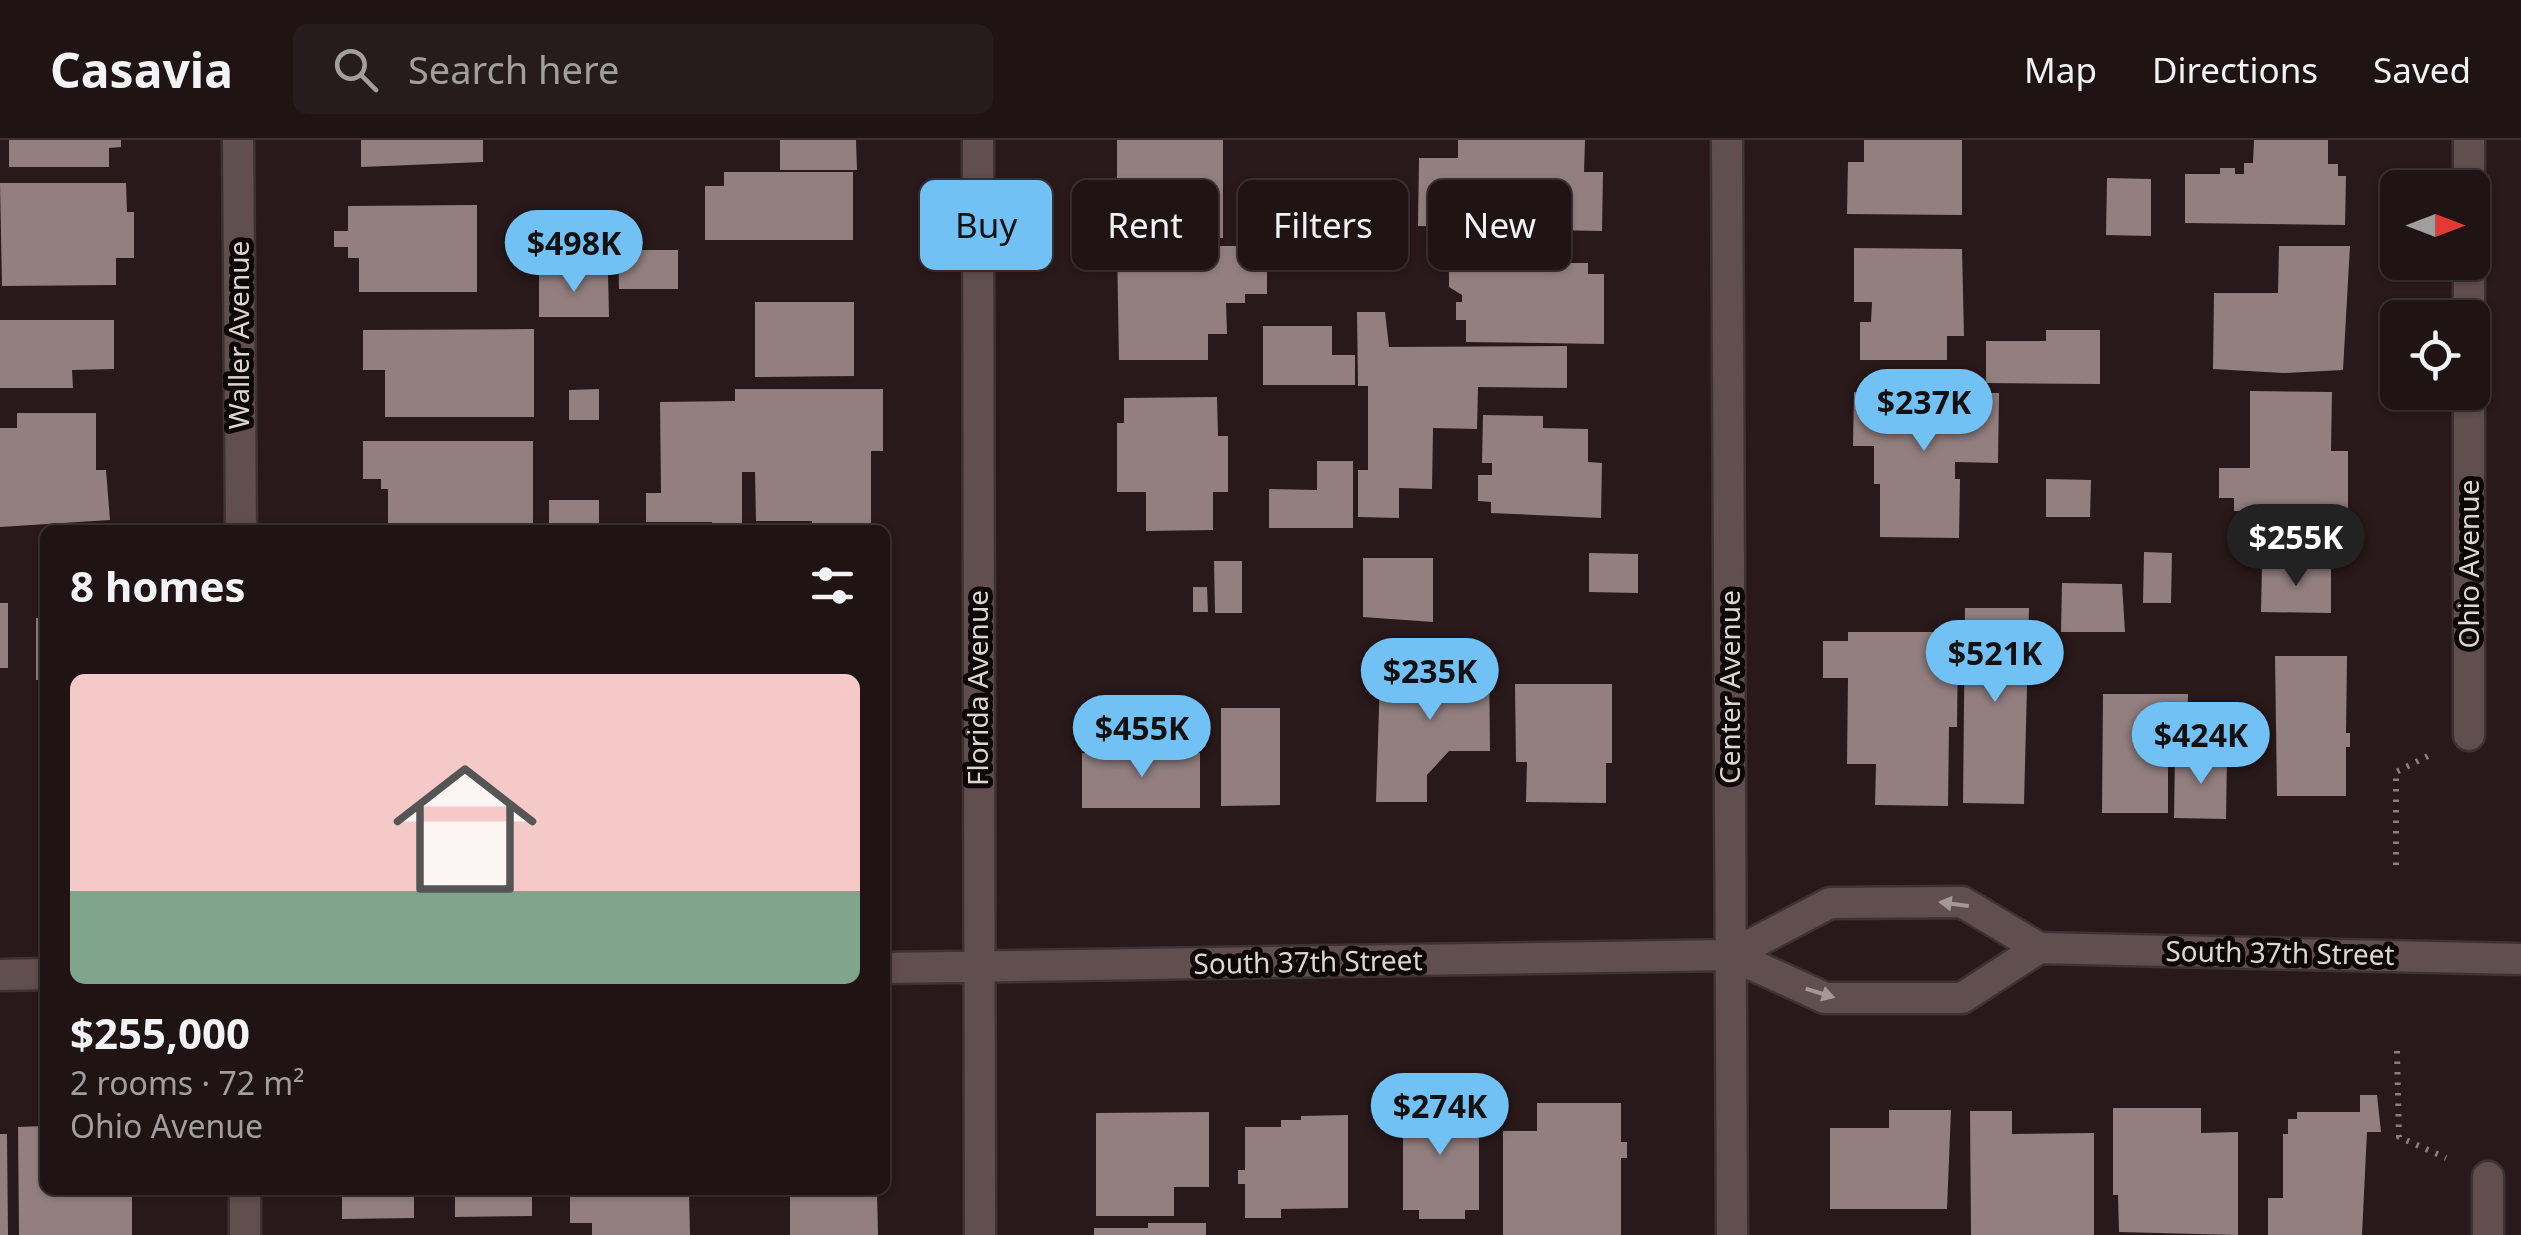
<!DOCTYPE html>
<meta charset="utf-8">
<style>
:root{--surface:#1f1314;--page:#271c1d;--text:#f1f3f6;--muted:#a19ea0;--line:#3c3234;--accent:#72c1f5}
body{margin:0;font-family:"Noto Sans",sans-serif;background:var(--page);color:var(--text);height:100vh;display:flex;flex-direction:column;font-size:38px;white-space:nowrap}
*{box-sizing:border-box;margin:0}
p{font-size:32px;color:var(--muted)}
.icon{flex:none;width:55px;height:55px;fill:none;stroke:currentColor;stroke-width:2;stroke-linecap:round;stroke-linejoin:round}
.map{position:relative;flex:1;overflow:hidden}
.side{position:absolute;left:40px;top:385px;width:850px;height:670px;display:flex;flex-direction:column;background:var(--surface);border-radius:15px;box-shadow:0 2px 8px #0004,0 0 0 2px var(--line)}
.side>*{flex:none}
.guide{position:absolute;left:920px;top:40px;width:950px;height:90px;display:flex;gap:20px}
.needle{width:65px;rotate:90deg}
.buttons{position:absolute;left:2380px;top:30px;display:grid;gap:20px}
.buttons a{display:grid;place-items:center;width:110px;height:110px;border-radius:15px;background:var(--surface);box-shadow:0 2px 8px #0004,0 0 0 2px var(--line);font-size:50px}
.price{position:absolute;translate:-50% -85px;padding:0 22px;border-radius:35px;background:var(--accent);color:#111;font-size:32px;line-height:65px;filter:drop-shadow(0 2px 5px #0008)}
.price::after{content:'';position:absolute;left:50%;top:60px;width:30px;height:22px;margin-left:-15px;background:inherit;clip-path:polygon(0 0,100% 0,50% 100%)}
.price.current{background:#222;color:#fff}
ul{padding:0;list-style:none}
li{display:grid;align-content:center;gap:20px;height:530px;padding:0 30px}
li span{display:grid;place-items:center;height:310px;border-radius:15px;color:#555}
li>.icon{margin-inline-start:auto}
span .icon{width:180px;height:180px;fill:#fffc;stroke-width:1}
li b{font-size:42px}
h2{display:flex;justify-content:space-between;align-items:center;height:120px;padding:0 30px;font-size:42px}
.pill{padding:0 35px;border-radius:15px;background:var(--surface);box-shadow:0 2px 8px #0004,0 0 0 2px var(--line);font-size:35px;line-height:90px}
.pill.current{background:var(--accent);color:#111}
header{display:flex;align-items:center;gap:60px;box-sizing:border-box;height:140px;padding:0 50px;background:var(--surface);border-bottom:2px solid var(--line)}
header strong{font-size:48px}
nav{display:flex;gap:55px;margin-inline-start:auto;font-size:35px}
.search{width:700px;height:90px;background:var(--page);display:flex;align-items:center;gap:25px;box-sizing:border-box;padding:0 35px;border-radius:15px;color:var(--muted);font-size:38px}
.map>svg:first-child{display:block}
.building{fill:#937f80}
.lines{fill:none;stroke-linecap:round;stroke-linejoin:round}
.minor-casing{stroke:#3e3333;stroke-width:35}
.path{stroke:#8b7e7e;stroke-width:6;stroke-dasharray:2.5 8;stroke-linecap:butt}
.minor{stroke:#614e4f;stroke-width:30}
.oneway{fill:#a69898}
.labels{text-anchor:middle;stroke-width:10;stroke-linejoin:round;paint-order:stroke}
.street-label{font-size:28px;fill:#dfd4d4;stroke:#0d0607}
</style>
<header>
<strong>Casavia</strong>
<div class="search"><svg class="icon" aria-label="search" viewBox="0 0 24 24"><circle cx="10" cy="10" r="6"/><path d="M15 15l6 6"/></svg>Search here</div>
<nav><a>Map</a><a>Directions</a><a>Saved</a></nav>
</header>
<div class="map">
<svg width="2521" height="1095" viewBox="0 0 2521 1095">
<rect width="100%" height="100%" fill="#29191a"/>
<path class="building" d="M 9,0 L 121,0 L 121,7 L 109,8 L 109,27 L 9,27 Z
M 361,0 L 483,0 L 483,22 L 361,27 Z
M 780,0 L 856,0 L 857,30 L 780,30 Z
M 1117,0 L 1223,0 L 1223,98 L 1148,99 L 1148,63 L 1117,63 Z
M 1458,0 L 1585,0 L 1584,32 L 1603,32 L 1602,91 L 1501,89 L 1501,76 L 1466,75 L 1466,87 L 1418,86 L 1419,18 L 1458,18 Z
M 1864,0 L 1962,0 L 1962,75 L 1847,74 L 1848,22 L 1864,22 Z
M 2254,0 L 2328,0 L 2328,24 L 2338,24 L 2338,36 L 2346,36 L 2345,85 L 2185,83 L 2185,34 L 2220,34 L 2220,28 L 2235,28 L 2235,34 L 2244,34 L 2244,23 L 2253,23 Z
M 724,32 L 853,32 L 853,100 L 705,100 L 705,46 L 724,46 Z
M 2107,38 L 2151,39 L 2151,96 L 2106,95 Z
M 0,43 L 126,43 L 127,72 L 134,72 L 134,118 L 116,118 L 116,145 L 2,146 Z
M 1350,45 L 1351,102 L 1265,103 L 1265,46 Z
M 477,65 L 477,152 L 359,152 L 359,118 L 348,118 L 348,107 L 334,107 L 334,91 L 348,91 L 348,66 Z
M 1357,66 L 1386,66 L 1386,100 L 1357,100 Z
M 1462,104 L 1572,105 L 1571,123 L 1588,123 L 1588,134 L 1604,134 L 1604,204 L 1466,202 L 1466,180 L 1456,180 L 1456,162 L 1462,162 L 1462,155 L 1449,147 L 1449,126 L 1462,126 Z
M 1117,106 L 1267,106 L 1267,154 L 1245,154 L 1245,163 L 1226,163 L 1227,194 L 1208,194 L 1208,220 L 1119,220 Z
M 2279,106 L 2350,106 L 2343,230 L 2284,233 L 2213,229 L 2214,153 L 2278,153 Z
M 1854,108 L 1962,109 L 1964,196 L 1947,196 L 1947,220 L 1860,220 L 1860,182 L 1871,182 L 1872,162 L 1854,162 Z
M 618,110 L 678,110 L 678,149 L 619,149 Z
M 608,132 L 609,177 L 539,177 L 539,133 Z
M 755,162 L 854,162 L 854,236 L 755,237 Z
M 1357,172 L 1385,172 L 1389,207 L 1567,206 L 1567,248 L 1478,247 L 1477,289 L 1433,288 L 1432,349 L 1399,348 L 1399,378 L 1358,377 L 1358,330 L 1368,330 L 1368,246 L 1358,246 Z
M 0,180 L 114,180 L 114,229 L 72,230 L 73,248 L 0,248 Z
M 1263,186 L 1332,186 L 1332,215 L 1355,215 L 1355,245 L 1263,245 Z
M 534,189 L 534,277 L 385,277 L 385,230 L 363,230 L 363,190 Z
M 2046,190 L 2100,190 L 2100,244 L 1986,243 L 1986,201 L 2046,201 Z
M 599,249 L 599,280 L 569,280 L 569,250 Z
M 735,249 L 883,249 L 883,311 L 871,311 L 871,390 L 812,390 L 812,381 L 756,381 L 755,332 L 742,332 L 742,390 L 712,390 L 712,382 L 646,382 L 646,353 L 661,353 L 660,262 L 735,261 Z
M 2250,251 L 2332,252 L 2331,311 L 2348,311 L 2348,372 L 2234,371 L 2234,358 L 2219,358 L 2219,328 L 2250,328 Z
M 1854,252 L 1999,253 L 1998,323 L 1955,322 L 1955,339 L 1960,339 L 1959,398 L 1880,397 L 1880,344 L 1874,344 L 1874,306 L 1853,306 Z
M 1217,257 L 1218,296 L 1228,296 L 1228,352 L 1213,352 L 1213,390 L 1146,391 L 1146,352 L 1117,352 L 1117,283 L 1124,283 L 1124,258 Z
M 17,273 L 96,273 L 96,330 L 106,330 L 110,380 L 0,387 L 0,288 L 17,288 Z
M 1483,275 L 1543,276 L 1543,288 L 1588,289 L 1588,322 L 1602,323 L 1601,378 L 1491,373 L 1491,362 L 1478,361 L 1478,335 L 1492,335 L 1492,323 L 1482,323 Z
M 363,301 L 533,301 L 533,383 L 388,384 L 388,349 L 381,349 L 381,339 L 363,339 Z
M 1317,321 L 1353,321 L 1353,388 L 1269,388 L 1269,349 L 1317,350 Z
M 2046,339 L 2091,340 L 2090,377 L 2046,377 Z
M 549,360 L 599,360 L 599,390 L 549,390 Z
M 2144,412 L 2172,413 L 2171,463 L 2143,463 Z
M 1589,413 L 1638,414 L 1638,453 L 1589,452 Z
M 1363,418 L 1433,418 L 1433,482 L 1363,477 Z
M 1214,421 L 1242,421 L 1242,473 L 1215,473 Z
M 2262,425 L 2331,425 L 2331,473 L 2261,472 Z
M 2062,443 L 2122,444 L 2125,492 L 2061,492 Z
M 1193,447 L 1207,447 L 1208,472 L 1193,472 Z
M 0,463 L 8,463 L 8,528 L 0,528 Z
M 1965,468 L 2029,468 L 2024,664 L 1963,663 Z
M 36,478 L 45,478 L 45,540 L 36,540 Z
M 1848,492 L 1933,492 L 1933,500 L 1958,500 L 1957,587 L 1949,587 L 1948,666 L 1875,665 L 1876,624 L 1847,624 L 1848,538 L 1823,538 L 1823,501 L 1848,501 Z
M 1460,510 L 1481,510 L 1481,518 L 1489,518 L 1490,611 L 1449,611 L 1427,635 L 1427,662 L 1376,662 L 1380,537 L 1433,536 L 1433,518 L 1460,518 Z
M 2275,516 L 2347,516 L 2346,593 L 2350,593 L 2350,607 L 2346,607 L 2346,656 L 2277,656 Z
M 1515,544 L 1612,544 L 1612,623 L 1606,623 L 1606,663 L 1526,662 L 1527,622 L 1516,622 Z
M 2103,554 L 2188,554 L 2187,597 L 2168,597 L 2168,673 L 2102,673 Z
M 1221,568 L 1280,568 L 1280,665 L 1221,666 Z
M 1169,604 L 1192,604 L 1192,613 L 1200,613 L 1200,668 L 1082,668 L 1082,613 L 1169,613 Z
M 2175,616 L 2227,616 L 2226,679 L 2174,678 Z
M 1445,946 L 1457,946 L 1457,972 L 1479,972 L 1479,1070 L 1465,1070 L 1465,1079 L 1419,1079 L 1419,1070 L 1403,1070 L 1403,959 L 1445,959 Z
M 2360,955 L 2377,955 L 2381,992 L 2367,992 L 2362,1095 L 2268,1095 L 2268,1058 L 2283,1058 L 2283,994 L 2288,994 L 2288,979 L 2297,979 L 2297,972 L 2360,972 Z
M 1537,963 L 1621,963 L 1621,1002 L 1627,1002 L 1627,1018 L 1621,1018 L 1621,1095 L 1503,1095 L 1503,991 L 1537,991 Z
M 2113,968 L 2201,968 L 2201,993 L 2238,992 L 2238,1095 L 2119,1092 L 2118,1055 L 2113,1055 Z
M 1889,970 L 1951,970 L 1947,1069 L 1830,1069 L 1830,988 L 1889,988 Z
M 1970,971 L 2012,971 L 2012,994 L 2094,993 L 2094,1095 L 1971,1095 Z
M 1209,972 L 1209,1047 L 1174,1047 L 1174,1076 L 1096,1076 L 1096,973 Z
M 1348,975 L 1348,1068 L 1281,1069 L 1281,1078 L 1245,1078 L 1245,1044 L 1238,1044 L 1238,1030 L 1245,1030 L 1245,987 L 1281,987 L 1281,980 L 1301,980 L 1301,976 Z
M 45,986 L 45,1050 L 132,1050 L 132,1095 L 19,1095 L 18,987 Z
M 0,994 L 7,994 L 8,1095 L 0,1095 Z
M 342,1050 L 414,1050 L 414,1078 L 342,1079 Z
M 455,1050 L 532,1050 L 532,1076 L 455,1077 Z
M 570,1050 L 689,1050 L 690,1095 L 592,1095 L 592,1083 L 570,1083 Z
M 790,1050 L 877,1050 L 878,1095 L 790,1095 Z
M 1148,1083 L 1206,1083 L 1206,1095 L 1094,1095 L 1094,1088 L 1148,1088 Z"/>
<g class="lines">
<g class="minor-casing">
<path id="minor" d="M 238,0 L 241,390
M 978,0 L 980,1095
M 1727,0 L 1732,1095
M 2469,0 L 2469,48
M 2469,122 L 2469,178
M 2469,252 L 2469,595
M 1731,815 L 1830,763 L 1962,762 L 2039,808 L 2521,819
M 885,828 L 1731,815 L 1825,858 L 1962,858 L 2039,808
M 0,835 L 45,834
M 2488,1037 L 2488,1095
M 245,1050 L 245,1095"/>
</g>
<path class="path" d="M 2396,725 L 2396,632 L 2428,616
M 2397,911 L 2399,997 L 2446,1018"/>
<use href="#minor" class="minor"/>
</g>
<defs><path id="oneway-solid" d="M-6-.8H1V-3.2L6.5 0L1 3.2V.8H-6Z" transform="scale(2.5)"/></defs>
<g class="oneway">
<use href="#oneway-solid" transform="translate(1954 764) rotate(-172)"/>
<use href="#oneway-solid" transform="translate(1820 853) rotate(17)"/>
</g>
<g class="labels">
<g class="street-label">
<text transform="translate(239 195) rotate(-90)" y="10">Waller Avenue</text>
<text transform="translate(2469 424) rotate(-90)" y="10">Ohio Avenue</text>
<text transform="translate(1730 547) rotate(-90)" y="10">Center Avenue</text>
<text transform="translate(978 548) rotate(-90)" y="10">Florida Avenue</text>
<text transform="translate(2280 813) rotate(1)" y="10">South 37th Street</text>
<text transform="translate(1308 822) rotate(-1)" y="10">South 37th Street</text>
</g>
</g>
</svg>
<div class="buttons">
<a><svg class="needle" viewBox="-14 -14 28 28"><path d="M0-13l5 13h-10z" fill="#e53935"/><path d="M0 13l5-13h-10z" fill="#a19ea0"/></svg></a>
<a><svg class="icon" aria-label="locate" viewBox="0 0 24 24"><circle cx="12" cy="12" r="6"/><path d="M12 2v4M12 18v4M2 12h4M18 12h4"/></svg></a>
</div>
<b class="price" style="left:574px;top:155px">$498K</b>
<b class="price" style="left:1924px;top:314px">$237K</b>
<b class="price current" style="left:2296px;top:449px">$255K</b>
<b class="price" style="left:1995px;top:565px">$521K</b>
<b class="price" style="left:1430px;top:583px">$235K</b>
<b class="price" style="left:1142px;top:640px">$455K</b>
<b class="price" style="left:2201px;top:647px">$424K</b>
<b class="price" style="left:1440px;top:1018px">$274K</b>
<div class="guide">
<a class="pill current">Buy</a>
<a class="pill">Rent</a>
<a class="pill">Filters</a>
<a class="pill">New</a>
</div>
<section class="side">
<h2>8 homes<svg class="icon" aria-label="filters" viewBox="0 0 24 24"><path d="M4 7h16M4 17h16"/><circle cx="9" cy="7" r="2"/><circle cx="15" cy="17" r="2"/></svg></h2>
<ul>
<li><span style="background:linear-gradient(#f6c9c9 70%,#7fa58c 0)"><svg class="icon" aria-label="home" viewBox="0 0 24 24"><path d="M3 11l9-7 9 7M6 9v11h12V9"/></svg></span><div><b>$255,000</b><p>2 rooms · 72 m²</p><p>Ohio Avenue</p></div></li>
</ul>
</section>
</div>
